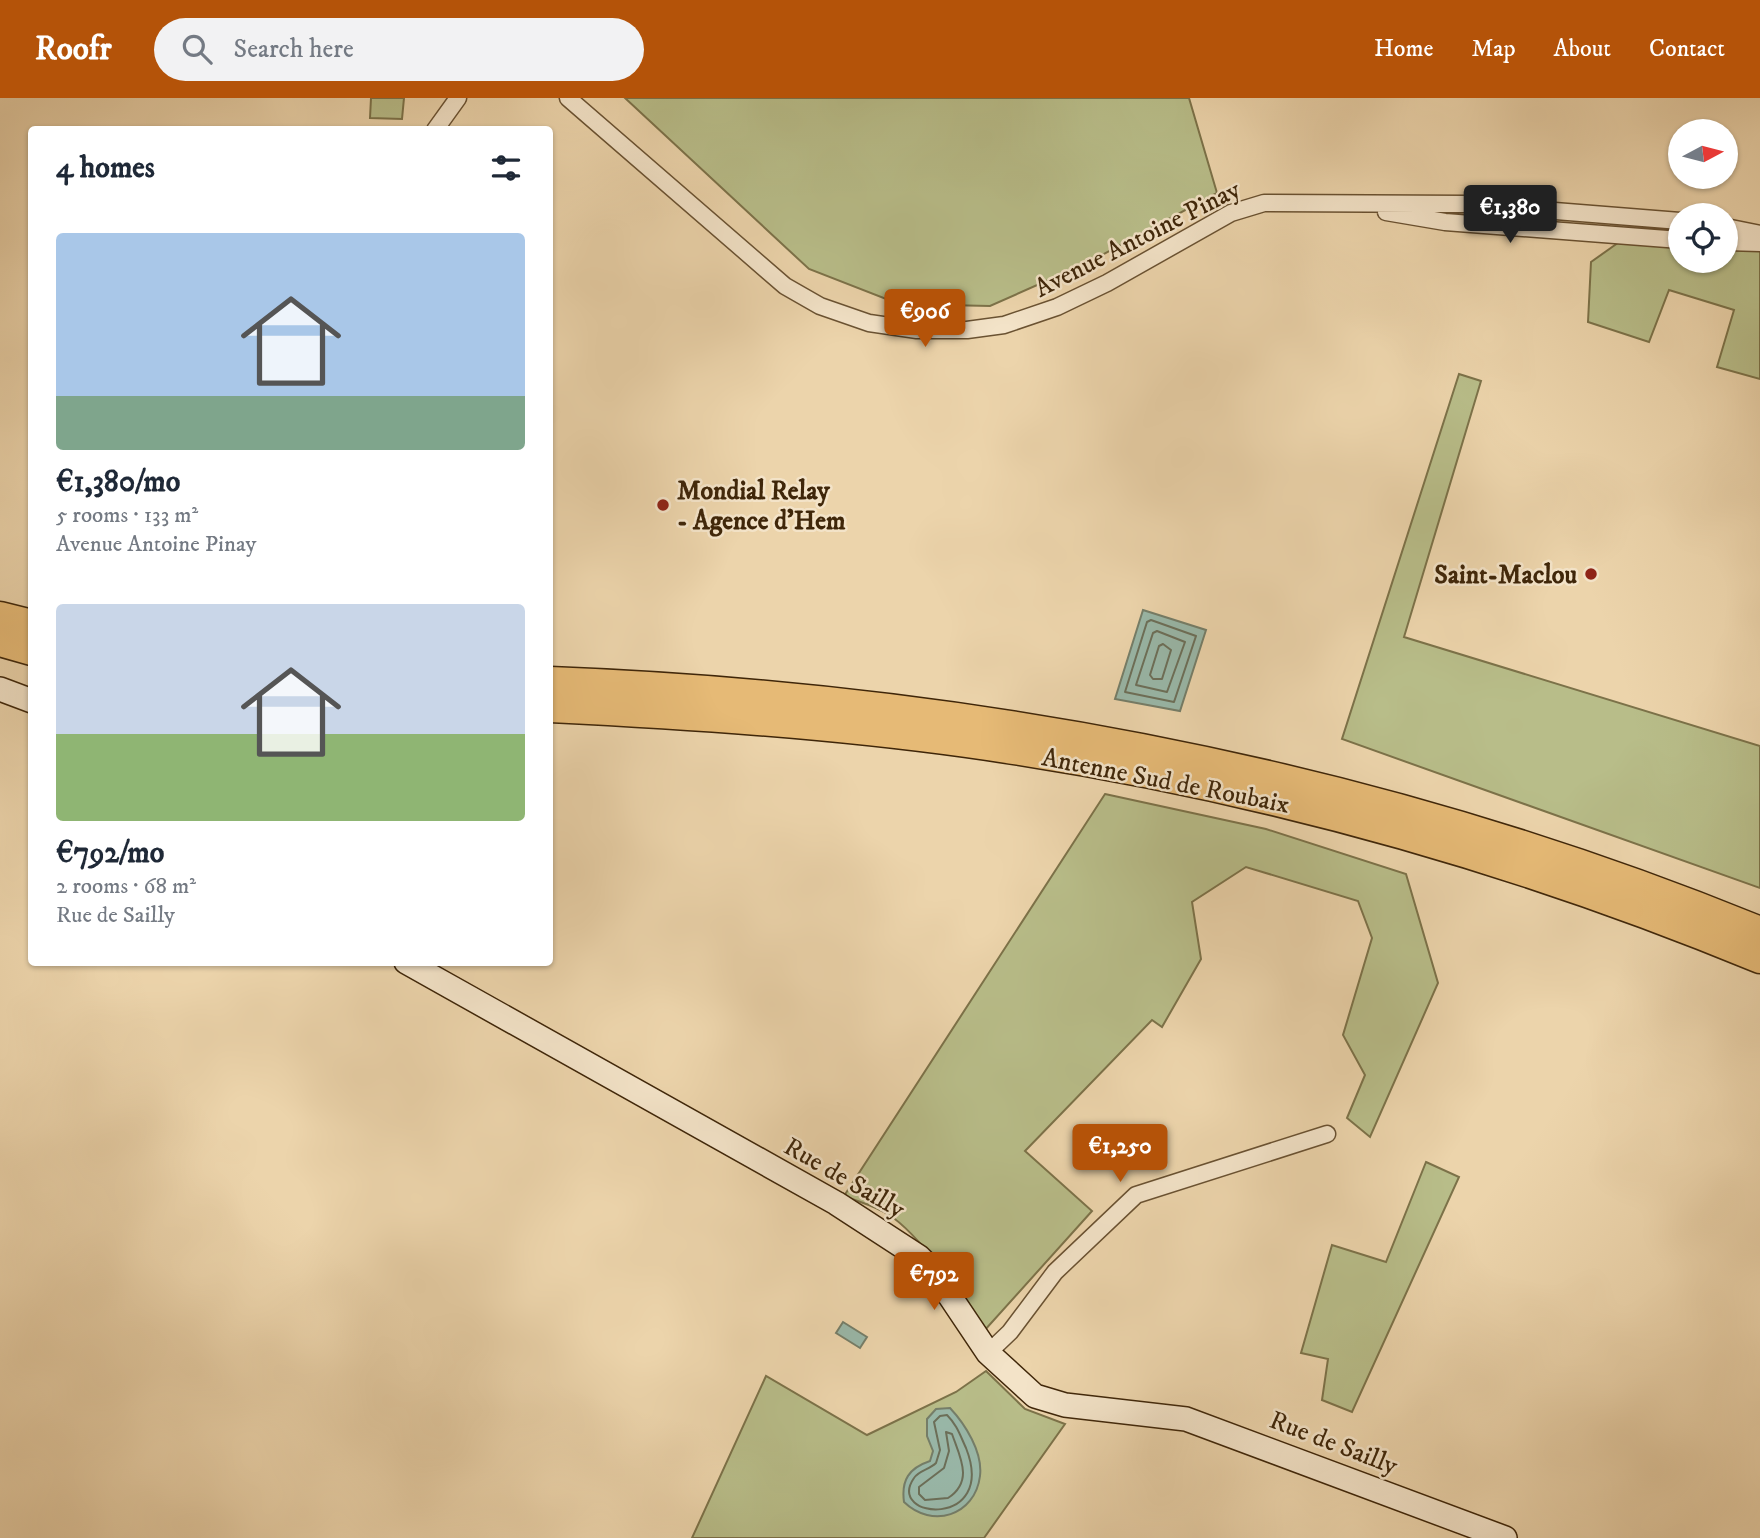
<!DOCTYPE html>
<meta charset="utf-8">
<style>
:root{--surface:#fff;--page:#f2f2f3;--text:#1f2937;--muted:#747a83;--accent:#b45309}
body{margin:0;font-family:"IM FELL DW Pica",serif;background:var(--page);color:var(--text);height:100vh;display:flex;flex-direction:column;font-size:26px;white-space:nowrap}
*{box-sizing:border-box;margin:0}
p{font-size:23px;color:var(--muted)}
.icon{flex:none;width:38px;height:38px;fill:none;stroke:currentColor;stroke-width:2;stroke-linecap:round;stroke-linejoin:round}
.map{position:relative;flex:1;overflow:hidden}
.panel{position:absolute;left:28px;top:28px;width:525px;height:840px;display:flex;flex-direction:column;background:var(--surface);border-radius:7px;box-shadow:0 2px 5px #0004}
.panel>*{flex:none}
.needle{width:46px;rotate:83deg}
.buttons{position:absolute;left:1668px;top:21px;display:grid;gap:14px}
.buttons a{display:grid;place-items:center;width:70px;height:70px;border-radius:50%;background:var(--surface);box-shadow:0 2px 5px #0004;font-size:35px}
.price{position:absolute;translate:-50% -60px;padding:0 16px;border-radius:7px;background:var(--accent);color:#fff;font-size:23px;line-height:46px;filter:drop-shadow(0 2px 4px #0008)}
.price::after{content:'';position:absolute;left:50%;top:42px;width:21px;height:16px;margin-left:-10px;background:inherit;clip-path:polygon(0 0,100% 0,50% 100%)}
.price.current{background:#222;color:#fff}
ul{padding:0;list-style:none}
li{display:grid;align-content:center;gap:14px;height:371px;padding:0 28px}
li span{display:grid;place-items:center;height:217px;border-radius:7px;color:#555}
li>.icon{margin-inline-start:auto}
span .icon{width:126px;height:126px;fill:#fffc;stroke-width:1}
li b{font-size:30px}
h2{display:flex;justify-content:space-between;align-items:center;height:84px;padding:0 28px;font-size:30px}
header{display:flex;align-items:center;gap:42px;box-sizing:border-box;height:98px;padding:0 35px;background:var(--accent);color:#fff}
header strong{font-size:33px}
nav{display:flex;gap:38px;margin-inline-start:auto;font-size:24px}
.search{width:490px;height:63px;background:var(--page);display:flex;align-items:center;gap:18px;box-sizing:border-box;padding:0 24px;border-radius:38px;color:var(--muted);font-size:26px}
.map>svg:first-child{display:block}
.green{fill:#b8bd89;stroke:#7c7249;stroke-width:2}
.water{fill:#99b8a9;stroke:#757e69;stroke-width:2}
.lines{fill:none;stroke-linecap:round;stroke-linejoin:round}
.shore{stroke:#6c6f59;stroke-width:2}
.street-casing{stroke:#6a5232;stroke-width:19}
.secondary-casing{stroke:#3f2609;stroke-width:26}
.highway-casing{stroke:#3f2609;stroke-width:33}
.street{stroke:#f3e3c8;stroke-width:16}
.secondary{stroke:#f3e3c8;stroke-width:23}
.highway{stroke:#e6ba76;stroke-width:30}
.poi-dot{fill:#8f2418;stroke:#f3e3c8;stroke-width:2.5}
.labels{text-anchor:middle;stroke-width:5;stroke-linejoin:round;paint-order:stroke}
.street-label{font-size:26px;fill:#3f2609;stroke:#f3e3c8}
.poi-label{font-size:26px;font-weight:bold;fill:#3f2609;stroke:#f3e3c8;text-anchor:start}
</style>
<header>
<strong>Roofr</strong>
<div class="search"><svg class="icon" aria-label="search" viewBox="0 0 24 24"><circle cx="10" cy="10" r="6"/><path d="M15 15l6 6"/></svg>Search here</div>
<nav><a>Home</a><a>Map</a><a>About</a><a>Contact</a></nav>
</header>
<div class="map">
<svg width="1760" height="1440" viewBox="0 0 1760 1440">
<rect width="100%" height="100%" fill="#ecd4ab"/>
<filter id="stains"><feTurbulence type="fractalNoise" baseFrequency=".00286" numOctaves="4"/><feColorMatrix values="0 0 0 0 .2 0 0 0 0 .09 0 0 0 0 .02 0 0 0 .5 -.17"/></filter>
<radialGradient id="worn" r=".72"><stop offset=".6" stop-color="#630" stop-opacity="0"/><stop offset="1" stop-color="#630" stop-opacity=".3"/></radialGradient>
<path class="green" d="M 371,0 L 404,0 L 402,21 L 370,20 Z
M 625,0 L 1189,0 L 1217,95 L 1089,164 L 990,208 L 899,206 L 809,171 Z
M 1622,142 L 1680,147 L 1680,163 L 1726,163 L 1726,150 L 1760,152 L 1760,281 L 1717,269 L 1734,212 L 1669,192 L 1649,244 L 1588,224 L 1591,164 Z
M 1459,276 L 1481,283 L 1404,539 L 1760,648 L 1760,790 L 1342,641 Z
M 1105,696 L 1266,731 L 1406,776 L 1438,885 L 1370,1039 L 1347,1020 L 1365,977 L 1343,937 L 1372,840 L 1358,803 L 1246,769 L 1192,804 L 1201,861 L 1162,929 L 1152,922 L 1025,1053 L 1092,1113 L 984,1233 C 968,1204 917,1134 889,1117 C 876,1108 859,1104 844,1098 Z
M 1426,1064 L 1459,1079 L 1352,1314 L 1322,1302 L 1328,1261 L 1301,1255 L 1332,1147 L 1386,1164 Z
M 986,1273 L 1025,1311 L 1065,1326 L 984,1440 L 692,1440 L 766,1278 L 867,1337 L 956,1294 Z"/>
<path class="water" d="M 1143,512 L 1206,532 L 1180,613 L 1115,601 Z
M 843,1224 L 867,1239 L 860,1250 L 836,1235 Z
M 950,1310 C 965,1326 983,1354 980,1378 C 975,1418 932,1431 904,1404 C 901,1382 909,1370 930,1363 L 933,1353 L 927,1338 L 927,1321 L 936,1311 Z"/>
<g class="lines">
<path class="shore" d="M 1151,522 L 1196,538 L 1174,604 L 1125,594 L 1147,524 Z
M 1157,533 L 1185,544 L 1167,594 L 1136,587 L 1153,535 Z
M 1163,546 L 1171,552 L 1162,581 L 1153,581 L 1150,577 L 1159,548 Z
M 947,1317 C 957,1327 960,1337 966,1350 C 998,1431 885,1422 914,1380 C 919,1372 929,1372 936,1365 L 940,1352 L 934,1324 L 940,1318 Z
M 946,1334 L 952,1336 C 960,1359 974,1383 948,1400 L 925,1402 L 919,1396 L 919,1389 L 944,1370 L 949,1353 Z"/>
<g class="street-casing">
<path id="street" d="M 568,0 L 785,188 L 820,208 L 869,225 L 917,232 L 967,232 L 1004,227 L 1057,209 L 1107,185 L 1231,115 L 1264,105 L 1468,106 L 1680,123
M 435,32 L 458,0
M 1386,114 L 1445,124 L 1680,142
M 1726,129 L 1760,136
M 1726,144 L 1760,145
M 988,1255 L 1010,1234 L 1055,1174 L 1136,1097 L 1327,1036"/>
</g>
<g class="secondary-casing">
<path id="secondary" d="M 0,591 L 32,603
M 406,864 L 836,1105 L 919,1159 L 933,1173 L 988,1255 L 1035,1298 L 1065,1307 L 1186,1321 L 1505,1440"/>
</g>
<g class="highway-casing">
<path id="highway" d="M 0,519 L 32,527
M 0,543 L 32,552
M 550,584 C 965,600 1374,676 1760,834
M 550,609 C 689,616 828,625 966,644 C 1239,682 1506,755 1760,860"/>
</g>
<use href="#street" class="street"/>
<use href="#secondary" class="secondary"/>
<use href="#highway" class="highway"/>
</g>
<g class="poi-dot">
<circle cx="663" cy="407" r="7"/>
<circle cx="1591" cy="476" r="7"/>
</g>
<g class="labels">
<g class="street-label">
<text transform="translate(1137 140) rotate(-27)" y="9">Avenue Antoine Pinay</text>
<text transform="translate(1166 682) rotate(11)" y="9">Antenne Sud de Roubaix</text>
<text transform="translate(845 1079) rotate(30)" y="9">Rue de Sailly</text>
<text transform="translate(1334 1344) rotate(21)" y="9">Rue de Sailly</text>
</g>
<g class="poi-label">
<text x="677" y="401">Mondial Relay<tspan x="677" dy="30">- Agence d'Hem</tspan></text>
<text x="1577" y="485" text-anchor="end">Saint-Maclou</text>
</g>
</g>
<rect width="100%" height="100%" filter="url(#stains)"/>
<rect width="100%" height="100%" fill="url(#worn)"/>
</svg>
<div class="buttons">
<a><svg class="needle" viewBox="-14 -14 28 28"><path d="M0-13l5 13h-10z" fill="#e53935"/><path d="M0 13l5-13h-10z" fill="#747a83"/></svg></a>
<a><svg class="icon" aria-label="locate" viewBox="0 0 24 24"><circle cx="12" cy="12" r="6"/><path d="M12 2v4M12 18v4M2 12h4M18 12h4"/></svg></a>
</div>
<b class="price current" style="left:1510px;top:147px">€1,380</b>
<b class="price" style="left:925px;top:251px">€906</b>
<b class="price" style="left:1120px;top:1086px">€1,250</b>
<b class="price" style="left:934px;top:1214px">€792</b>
<section class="panel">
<h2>4 homes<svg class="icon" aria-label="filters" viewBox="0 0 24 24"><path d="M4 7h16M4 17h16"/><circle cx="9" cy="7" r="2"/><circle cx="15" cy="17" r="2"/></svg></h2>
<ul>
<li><span style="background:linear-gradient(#a9c7e8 75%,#7fa58c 0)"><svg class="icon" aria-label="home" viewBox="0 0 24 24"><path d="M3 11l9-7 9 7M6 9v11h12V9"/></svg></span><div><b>€1,380/mo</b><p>5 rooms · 133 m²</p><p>Avenue Antoine Pinay</p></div></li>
<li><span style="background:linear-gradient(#c9d6e8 60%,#8fb573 0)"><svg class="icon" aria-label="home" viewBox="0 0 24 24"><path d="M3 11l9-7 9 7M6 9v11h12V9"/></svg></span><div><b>€792/mo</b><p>2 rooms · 68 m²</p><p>Rue de Sailly</p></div></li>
</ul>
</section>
</div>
